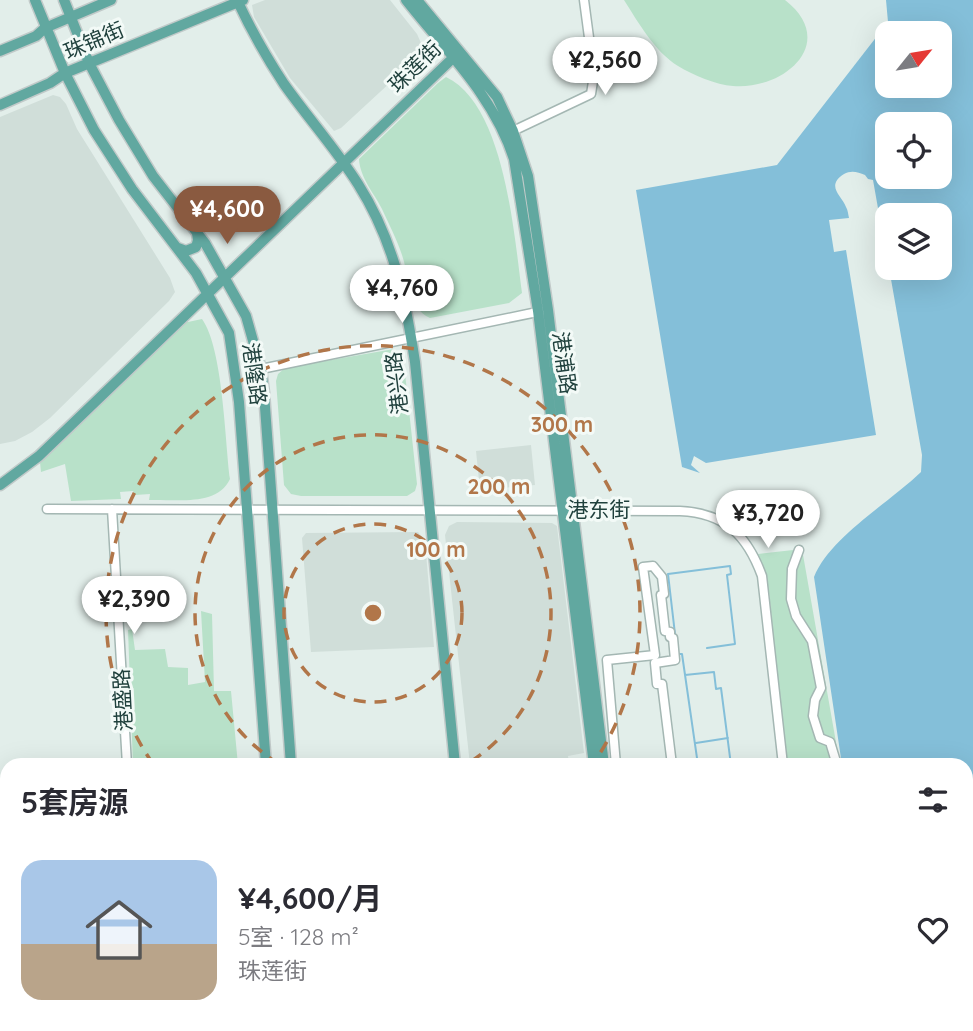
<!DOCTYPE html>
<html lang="zh">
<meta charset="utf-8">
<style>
:root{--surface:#fff;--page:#f7f7f7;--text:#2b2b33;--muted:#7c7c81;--accent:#8a5a40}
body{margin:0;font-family:Quicksand,"Noto Sans SC",sans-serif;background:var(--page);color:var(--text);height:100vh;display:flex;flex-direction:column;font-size:26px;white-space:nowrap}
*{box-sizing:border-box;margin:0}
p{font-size:23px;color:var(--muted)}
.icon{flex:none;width:38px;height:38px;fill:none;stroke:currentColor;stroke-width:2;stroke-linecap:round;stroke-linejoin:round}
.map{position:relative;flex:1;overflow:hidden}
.side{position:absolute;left:0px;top:758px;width:973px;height:275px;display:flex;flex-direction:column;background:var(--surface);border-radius:21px 21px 0 0;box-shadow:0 7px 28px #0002}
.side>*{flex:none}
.needle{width:46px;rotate:60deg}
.fabs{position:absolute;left:875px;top:21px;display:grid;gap:14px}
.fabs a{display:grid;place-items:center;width:77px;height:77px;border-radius:14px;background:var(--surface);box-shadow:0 7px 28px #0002;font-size:35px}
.price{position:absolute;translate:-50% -60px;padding:0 16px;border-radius:24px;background:#fff;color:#222;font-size:23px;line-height:46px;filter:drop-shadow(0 2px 4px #0008)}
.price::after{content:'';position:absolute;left:50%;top:42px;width:21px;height:16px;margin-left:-10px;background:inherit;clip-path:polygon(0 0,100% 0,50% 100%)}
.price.active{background:var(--accent);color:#fff}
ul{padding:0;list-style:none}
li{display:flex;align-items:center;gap:21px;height:175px;padding:0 21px}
li span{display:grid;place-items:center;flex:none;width:196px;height:140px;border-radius:21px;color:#555}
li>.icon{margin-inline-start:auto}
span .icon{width:84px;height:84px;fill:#fffc;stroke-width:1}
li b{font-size:30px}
h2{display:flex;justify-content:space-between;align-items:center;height:84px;padding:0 21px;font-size:30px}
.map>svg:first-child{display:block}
.built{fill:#d0ded9}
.green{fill:#b8e1c9}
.water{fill:#84bfd9;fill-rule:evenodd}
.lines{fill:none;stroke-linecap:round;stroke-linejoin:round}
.stream{stroke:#84bfd9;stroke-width:2}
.minor-casing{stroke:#a4b7b3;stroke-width:11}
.major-casing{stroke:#c1cac9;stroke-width:13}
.minor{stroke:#fff;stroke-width:8}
.major{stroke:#61a8a0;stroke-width:10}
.ring{fill:none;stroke:#b17649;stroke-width:3.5;stroke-dasharray:12 9}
.labels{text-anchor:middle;stroke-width:6;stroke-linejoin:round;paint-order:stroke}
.street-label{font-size:21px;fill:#20413d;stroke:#f3faf7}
.centre{fill:#b17649;stroke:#f3faf7;stroke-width:3.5}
.ring-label{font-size:21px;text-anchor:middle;font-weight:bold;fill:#b17649;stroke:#f3faf7;stroke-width:6;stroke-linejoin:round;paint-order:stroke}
</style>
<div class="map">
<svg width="973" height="1031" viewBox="0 0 973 1031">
<rect width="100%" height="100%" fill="#e2eeea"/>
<path class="built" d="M 265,0 L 390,0 L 417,34 L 421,43 L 419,56 L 341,128 L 334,131 L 290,78 L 254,17 L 252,5 Z
M 53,95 L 60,97 L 66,104 L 77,129 L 170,278 L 175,292 L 169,301 L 50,418 L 32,432 L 15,441 L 0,444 L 0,117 Z
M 531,445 L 535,485 L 480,490 L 476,451 Z
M 457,522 L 552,523 L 557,526 L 584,753 L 568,756 L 569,765 L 470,765 L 445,535 L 449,526 Z
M 418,532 L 425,541 L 434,647 L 311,652 L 302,538 L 306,533 Z"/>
<path class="green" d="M 624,0 L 785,0 C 839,42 785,90 733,86 C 716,85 693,75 678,66 C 655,52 638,22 624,0 Z
M 446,77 C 505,105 514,235 522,293 L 509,303 L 430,318 C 408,309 409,275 402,255 C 397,240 389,224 382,209 C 374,193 360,178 359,159 L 438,83 Z
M 202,319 C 223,348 225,441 230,479 C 217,507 175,499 149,500 L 150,494 L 135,495 L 133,491 L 120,492 L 121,499 L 71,501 L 65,464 L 41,472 L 40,462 L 183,320 L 188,322 Z
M 394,349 L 401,354 L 404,364 L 417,484 L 415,491 L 407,496 L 301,496 L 291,494 L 284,485 L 276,381 L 278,374 L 285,368 Z
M 802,549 L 840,765 L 786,765 L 769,592 L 758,554 Z
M 201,611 L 212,614 L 214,691 L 231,691 L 238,765 L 133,765 L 128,630 L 132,629 L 135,650 L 165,649 L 168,667 L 188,668 L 188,685 L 205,682 Z
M 824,1026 L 883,1026 L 884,1031 L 825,1031 Z"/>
<path class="water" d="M 886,0 L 973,0 L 973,1031 L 888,1031 L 887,1026 L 966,1026 L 966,765 L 842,765 L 814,577 C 830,537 889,503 921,472 L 922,455 L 889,268 L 940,268 L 940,215 L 887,215 L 887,259 L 873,180 L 868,179 L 865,175 C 858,172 851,170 844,174 C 825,186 842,196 846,207 C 848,210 848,214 849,218 L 829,220 L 834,252 L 846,250 L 876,435 L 706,463 L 694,456 L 691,465 L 700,473 L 682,467 L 636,190 L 777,165 L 888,22 ZM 887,33 L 940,33 L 940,86 L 887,86 ZM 887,124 L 940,124 L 940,177 L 887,177 Z"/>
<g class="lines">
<path class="stream" d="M 675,634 L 668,574 L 730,566 L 731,574 L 727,575 L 735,644 L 707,648
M 677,654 L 682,654 L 698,765
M 685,675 L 714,672 L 716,689 L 721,688 L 731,765
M 696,743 L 728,738"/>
<g class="minor-casing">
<path id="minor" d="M 513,131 L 591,94 L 594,75 L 584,0
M 261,369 L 542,311
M 47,509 L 680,511 C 725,513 747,535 762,576 L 783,765
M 112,509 L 127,765
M 799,550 L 792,569 L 791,599 L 796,616 L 812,641 L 821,688 L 815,700 L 813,716 L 820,738 L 830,742 L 837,765
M 616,765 L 607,660 L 655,655 L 643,567 L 653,566 L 662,577 L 664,594 L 661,595 L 665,631 L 670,632 L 670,637 L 673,638 L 675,660 L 655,663 L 657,684 L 662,684 L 672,765
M 0,817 L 7,817
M 0,823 L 7,823
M 141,1026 L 142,1031
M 818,1026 L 819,1031
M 877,1026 L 878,1031"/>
</g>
<g class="major-casing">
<path id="major" d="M 35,0 L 65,73 L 94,130 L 132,189 L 196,273 L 229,333 L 239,402 L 266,765
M 64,0 L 89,63 L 119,120 L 153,176 L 205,243 L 246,316 L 261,369 L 264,393 L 291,765
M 237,0 C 250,28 267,58 284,84 C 308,118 336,149 358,184 C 394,241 405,297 415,362 L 455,765
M 406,0 C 446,51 494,96 514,159 L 538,311 L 594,765
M 417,0 L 497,97 L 513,131 L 528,176 L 548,310 L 604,765
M 0,51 L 36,36 L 45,28 L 111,0
M 0,105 L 50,83 L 65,73 L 243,0
M 178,248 L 186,251 L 196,247 L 198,240 L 197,233
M 0,485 L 39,456 L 456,55
M 0,1008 L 7,1008
M 285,1026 L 285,1031
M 310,1026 L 311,1031
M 478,1026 L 478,1031
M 626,1026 L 627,1031
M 636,1026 L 637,1031"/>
</g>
<use href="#minor" class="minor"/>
<use href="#major" class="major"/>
</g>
<g class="ring">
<circle cx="373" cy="613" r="89"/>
<path d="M279 764A178 178 0 1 1 467 764"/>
<path d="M153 764A267 267 0 1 1 593 764"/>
</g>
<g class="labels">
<g class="street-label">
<text transform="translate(94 41) rotate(-23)" y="7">珠锦街</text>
<text transform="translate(415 67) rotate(-44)" y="7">珠莲街</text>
<text transform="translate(564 363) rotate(82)" y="7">港浦路</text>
<text transform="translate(254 374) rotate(82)" y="7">港隆路</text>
<text transform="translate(397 383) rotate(-97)" y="7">港兴路</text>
<text x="599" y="517">港东街</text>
<text transform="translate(123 700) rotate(-93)" y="7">港盛路</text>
</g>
</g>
<circle cx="373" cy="613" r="10" class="centre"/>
<g class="ring-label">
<text x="562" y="432">300 m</text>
<text x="499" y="494">200 m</text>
<text x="436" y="557">100 m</text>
</g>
</svg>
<div class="fabs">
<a><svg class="needle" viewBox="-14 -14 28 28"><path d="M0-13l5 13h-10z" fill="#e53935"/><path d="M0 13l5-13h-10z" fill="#7c7c81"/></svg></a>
<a><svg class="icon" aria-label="locate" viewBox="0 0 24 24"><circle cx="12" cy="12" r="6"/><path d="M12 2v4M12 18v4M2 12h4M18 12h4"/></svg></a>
<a><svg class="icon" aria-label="layers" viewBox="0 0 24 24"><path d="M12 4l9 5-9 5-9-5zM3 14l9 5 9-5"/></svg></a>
</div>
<b class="price" style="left:605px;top:97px">¥2,560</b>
<b class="price active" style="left:227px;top:246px">¥4,600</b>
<b class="price" style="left:402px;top:325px">¥4,760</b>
<b class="price" style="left:768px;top:550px">¥3,720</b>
<b class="price" style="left:134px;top:636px">¥2,390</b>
<section class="side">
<h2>5套房源<svg class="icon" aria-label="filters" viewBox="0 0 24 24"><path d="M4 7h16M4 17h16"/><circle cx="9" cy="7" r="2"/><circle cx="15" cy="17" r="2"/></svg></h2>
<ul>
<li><span style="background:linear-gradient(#a9c7e8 60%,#b9a48a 0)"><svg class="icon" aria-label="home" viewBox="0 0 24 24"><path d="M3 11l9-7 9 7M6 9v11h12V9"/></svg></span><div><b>¥4,600/月</b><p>5室 · 128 m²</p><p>珠莲街</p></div><svg class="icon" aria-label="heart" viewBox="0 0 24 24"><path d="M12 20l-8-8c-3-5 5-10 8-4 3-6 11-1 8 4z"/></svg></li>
</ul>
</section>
</div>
